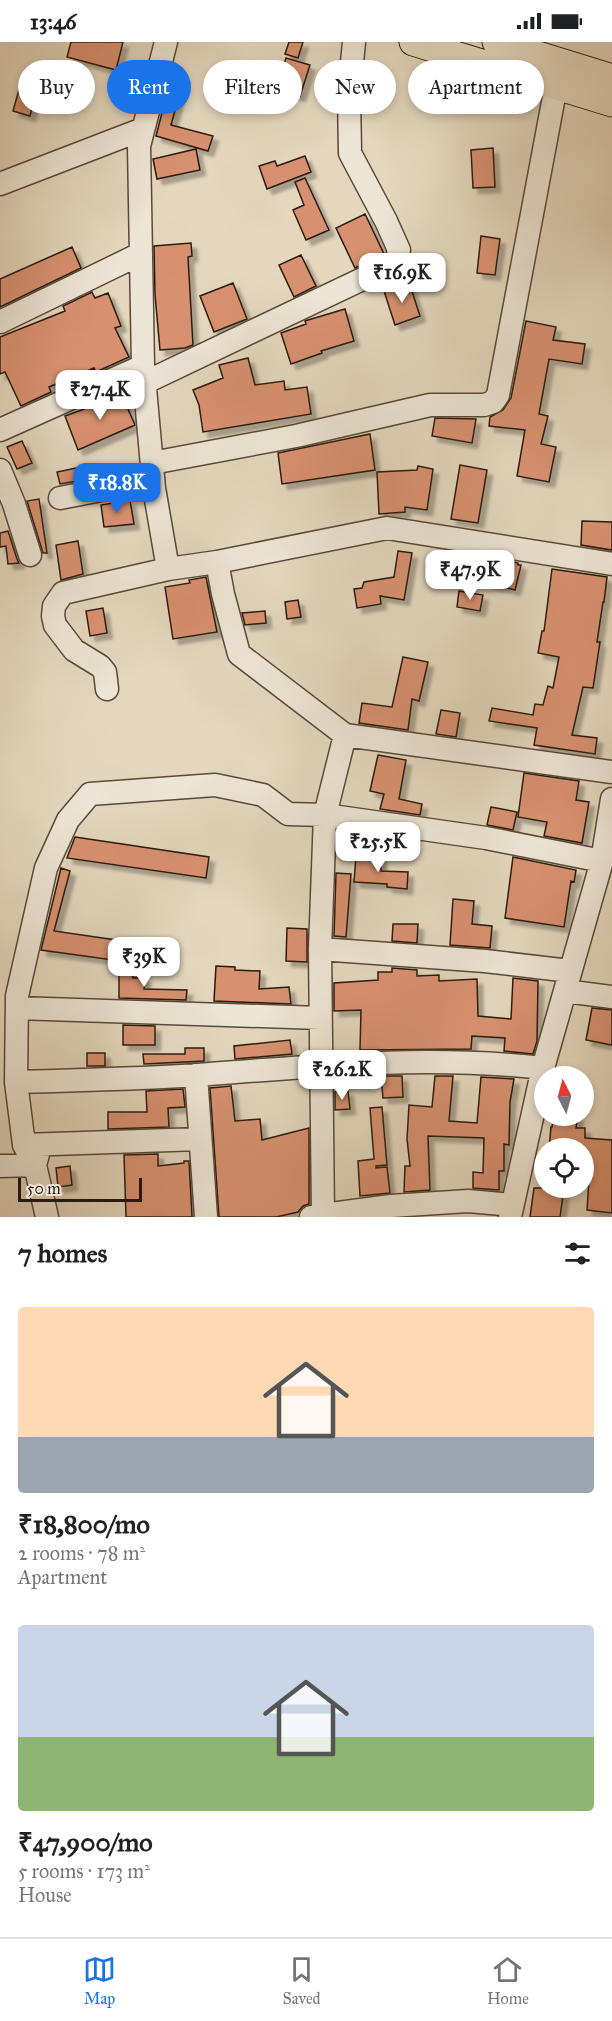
<!DOCTYPE html>
<meta charset="utf-8">
<style>
:root{--surface:#fff;--page:#f2f2f2;--text:#202124;--muted:#757577;--line:#e0e0e0;--accent:#1a73e8}
body{margin:0;font-family:"IM FELL Great Primer",serif;background:var(--page);color:var(--text);height:100vh;display:flex;flex-direction:column;font-size:22px;white-space:nowrap}
*{box-sizing:border-box;margin:0}
p{font-size:20px;color:var(--muted)}
.icon{flex:none;width:33px;height:33px;fill:none;stroke:currentColor;stroke-width:2;stroke-linecap:round;stroke-linejoin:round}
.map{position:relative;height:1175px;overflow:hidden}
.panel{display:flex;flex-direction:column;background:var(--surface);flex:1}
.panel>*{flex:none}
.top-card{position:absolute;left:18px;top:18px;width:576px;height:54px;display:flex;gap:12px}
.needle{width:39px;rotate:354deg}
.controls{position:absolute;left:534px;top:1024px;display:grid;gap:12px}
.controls a{display:grid;place-items:center;width:60px;height:60px;border-radius:50%;background:var(--surface);box-shadow:0 3px 9px #0003;font-size:30px}
.scale{position:absolute;left:18px;bottom:15px;width:124px;box-sizing:border-box;padding-left:6px;border:3px solid #2b1a0d;border-top:0;font-size:16px;line-height:21px;white-space:nowrap;color:#2b1a0d;-webkit-text-stroke:4px #ede5d5;paint-order:stroke}
.price{position:absolute;translate:-50% -51px;padding:0 14px;border-radius:12px;background:#fff;color:#222;font-size:20px;line-height:39px;filter:drop-shadow(0 2px 3px #0008)}
.price::after{content:'';position:absolute;left:50%;top:36px;width:18px;height:14px;margin-left:-9px;background:inherit;clip-path:polygon(0 0,100% 0,50% 100%)}
.price.active{background:var(--accent);color:#fff}
ul{padding:0;list-style:none}
li{display:grid;align-content:center;gap:12px;height:318px;padding:0 18px}
li span{display:grid;place-items:center;height:186px;border-radius:6px;color:#555}
li>.icon{margin-inline-start:auto}
span .icon{width:108px;height:108px;fill:#fffc;stroke-width:1}
li b{font-size:26px}
h2{display:flex;justify-content:space-between;align-items:center;height:72px;padding:0 18px;font-size:26px}
.tag{padding:0 21px;border-radius:27px;background:var(--surface);box-shadow:0 3px 9px #0003;font-size:21px;line-height:54px}
.tag.active{background:var(--accent);color:#fff}
.status{display:flex;justify-content:space-between;align-items:center;height:42px;padding:0 30px;background:var(--surface);direction:ltr}
.status svg{height:16px;fill:currentColor}
.menu{display:flex;justify-content:space-around;align-items:center;height:84px;border-top:2px solid var(--line);background:var(--surface);font-size:16px;color:var(--muted)}
.menu a{display:grid;justify-items:center;gap:3px}
.menu .active{color:var(--accent)}
.map>svg:first-child{display:block}
.building{fill:#d89170;stroke:#2b1a0d;stroke-width:1.5;filter:url(#shadow)}
.lines{fill:none;stroke-linecap:round;stroke-linejoin:round}
.minor-casing{stroke:#594939;stroke-width:25}
.major-casing{stroke:#2b1a0d;stroke-width:29}
.minor{stroke:#ede5d5;stroke-width:22}
.major{stroke:#e4d7be;stroke-width:27}
</style>
<div class="status"><b>13:46</b><svg viewBox="0 0 49 12"><path d="M0 12V9h3v3zM5 12V6h3v6zM10 12V3h3v9zM15 12V0h3v12zM26 1h20v11H26zM47 4h2v5h-2z"/></svg></div>
<div class="map">
<svg width="612" height="1175" viewBox="0 0 612 1175">
<defs>
<filter id="shadow"><feDropShadow dx="5.5" dy="5.5" stdDeviation="1.5" flood-color="#0004"/></filter>
</defs>
<rect width="100%" height="100%" fill="#e4d7be"/>
<filter id="stains"><feTurbulence type="fractalNoise" baseFrequency=".00333" numOctaves="4"/><feColorMatrix values="0 0 0 0 .2 0 0 0 0 .09 0 0 0 0 .02 0 0 0 .5 -.17"/></filter>
<radialGradient id="worn" r=".72"><stop offset=".6" stop-color="#630" stop-opacity="0"/><stop offset="1" stop-color="#630" stop-opacity=".3"/></radialGradient>
<path class="building" d="M 71,0 L 123,0 L 116,28 L 67,15 Z
M 289,0 L 303,0 L 298,16 L 285,12 Z
M 286,16 L 310,23 L 300,54 L 276,47 Z
M 171,36 L 183,40 L 171,83 L 213,94 L 208,109 L 156,94 Z
M 20,44 L 36,48 L 30,74 L 13,69 Z
M 493,106 L 495,145 L 473,146 L 471,108 Z
M 196,107 L 200,128 L 157,137 L 153,117 Z
M 305,114 L 311,130 L 267,147 L 259,124 L 275,119 L 277,124 Z
M 305,136 L 329,188 L 306,198 L 293,168 L 304,163 L 295,140 Z
M 365,172 L 384,212 L 355,226 L 336,186 Z
M 481,194 L 500,197 L 495,233 L 477,231 Z
M 191,201 L 192,214 L 188,215 L 193,303 L 185,306 L 160,308 L 155,253 L 154,204 Z
M 72,205 L 81,226 L 0,265 L 0,237 Z
M 301,213 L 316,244 L 294,255 L 279,223 Z
M 409,240 L 420,274 L 395,283 L 384,249 Z
M 233,241 L 247,277 L 214,290 L 200,254 Z
M 92,250 L 95,256 L 108,251 L 121,284 L 115,286 L 129,315 L 96,330 L 94,326 L 49,345 L 51,350 L 21,364 L 5,330 L 0,332 L 0,295 L 65,269 L 63,264 Z
M 345,267 L 354,299 L 321,309 L 322,311 L 291,322 L 281,291 L 306,282 L 305,279 L 308,278 Z
M 526,279 L 556,285 L 553,298 L 585,302 L 582,322 L 549,317 L 539,372 L 548,374 L 541,402 L 556,405 L 549,440 L 517,434 L 525,388 L 489,384 L 490,375 L 503,368 L 511,356 Z
M 248,316 L 255,343 L 284,339 L 285,348 L 307,345 L 311,372 L 203,390 L 199,363 L 193,348 L 223,336 L 219,323 Z
M 120,349 L 135,383 L 78,408 L 65,374 L 95,363 L 94,360 Z
M 435,376 L 476,377 L 472,401 L 432,394 Z
M 370,392 L 375,428 L 282,442 L 278,411 Z
M 22,399 L 32,421 L 17,427 L 7,405 Z
M 460,423 L 487,428 L 478,481 L 451,477 Z
M 86,424 L 88,437 L 60,442 L 57,430 Z
M 418,424 L 433,427 L 427,468 L 405,465 L 405,470 L 379,472 L 377,430 L 417,428 Z
M 39,457 L 47,511 L 43,511 L 27,459 Z
M 130,458 L 134,482 L 104,485 L 101,463 Z
M 582,479 L 612,480 L 612,508 L 581,503 Z
M 8,489 L 17,517 L 19,521 L 8,522 L 6,504 L 0,505 L 0,491 Z
M 78,499 L 83,532 L 61,538 L 56,503 Z
M 398,509 L 412,511 L 404,558 L 380,554 L 381,562 L 357,566 L 354,547 L 362,546 L 364,540 L 394,535 Z
M 491,516 L 518,521 L 518,523 L 521,523 L 515,548 L 485,540 Z
M 552,527 L 607,535 L 604,560 L 603,560 L 597,600 L 600,600 L 593,646 L 583,645 L 572,693 L 597,696 L 595,712 L 534,703 L 537,686 L 489,679 L 492,666 L 533,673 L 535,662 L 543,663 L 548,644 L 553,646 L 559,615 L 538,611 L 542,589 L 544,589 Z
M 206,535 L 217,590 L 173,597 L 165,545 L 190,541 L 189,538 Z
M 459,549 L 483,553 L 480,569 L 457,565 Z
M 298,558 L 301,575 L 287,577 L 285,560 Z
M 103,566 L 107,591 L 90,594 L 86,569 Z
M 265,569 L 266,581 L 245,583 L 242,571 Z
M 403,615 L 428,620 L 419,659 L 412,657 L 408,688 L 359,681 L 362,661 L 392,665 Z
M 441,668 L 460,671 L 456,695 L 436,692 Z
M 378,713 L 406,718 L 399,757 L 422,762 L 420,773 L 380,767 L 384,752 L 370,749 Z
M 524,731 L 579,739 L 576,758 L 589,760 L 582,801 L 544,794 L 547,780 L 518,775 Z
M 491,765 L 517,770 L 513,788 L 487,783 Z
M 75,795 L 209,815 L 206,836 L 67,816 Z
M 356,814 L 381,815 L 381,829 L 408,830 L 407,847 L 387,845 L 387,842 L 354,840 Z
M 513,815 L 576,828 L 574,840 L 571,839 L 564,885 L 505,876 Z
M 61,826 L 70,829 L 54,889 L 116,898 L 113,918 L 41,908 Z
M 336,831 L 351,832 L 346,895 L 334,894 Z
M 453,857 L 474,859 L 472,882 L 492,884 L 490,906 L 450,903 Z
M 393,882 L 418,882 L 417,901 L 392,899 Z
M 287,886 L 307,887 L 307,920 L 286,919 Z
M 119,924 L 133,924 L 133,936 L 145,936 L 144,947 L 187,948 L 186,958 L 119,956 Z
M 216,924 L 235,925 L 235,928 L 260,929 L 259,947 L 289,945 L 291,962 L 214,959 Z
M 392,926 L 417,928 L 417,934 L 439,933 L 439,939 L 477,937 L 478,974 L 511,977 L 513,936 L 538,939 L 537,999 L 533,1012 L 504,1009 L 505,996 L 472,994 L 471,1007 L 360,1008 L 361,968 L 334,969 L 334,941 L 378,938 L 378,930 L 392,930 Z
M 592,966 L 612,968 L 612,1003 L 586,998 Z
M 123,983 L 155,984 L 155,1003 L 123,1003 Z
M 290,998 L 292,1012 L 235,1017 L 234,1004 Z
M 185,1006 L 204,1006 L 204,1019 L 144,1022 L 143,1012 L 185,1012 Z
M 87,1011 L 105,1011 L 105,1024 L 87,1024 Z
M 381,1034 L 402,1034 L 403,1055 L 383,1056 Z
M 435,1034 L 453,1034 L 449,1079 L 477,1081 L 481,1035 L 514,1037 L 510,1060 L 509,1103 L 504,1102 L 504,1129 L 499,1129 L 499,1148 L 473,1146 L 473,1130 L 483,1131 L 484,1096 L 428,1094 L 430,1148 L 404,1150 L 405,1124 L 410,1124 L 407,1097 L 409,1063 L 432,1065 Z
M 231,1044 L 235,1079 L 260,1077 L 262,1098 L 309,1086 L 309,1162 L 303,1164 L 298,1170 L 276,1175 L 219,1175 L 210,1046 Z
M 183,1047 L 185,1065 L 168,1066 L 169,1085 L 108,1087 L 108,1070 L 147,1070 L 146,1049 Z
M 348,1049 L 350,1067 L 335,1068 L 335,1050 Z
M 382,1065 L 387,1123 L 376,1124 L 376,1126 L 387,1125 L 390,1151 L 360,1154 L 358,1119 L 374,1117 L 370,1066 Z
M 554,1074 L 578,1074 L 576,1086 L 585,1086 L 585,1096 L 612,1098 L 612,1171 L 587,1168 L 589,1137 L 584,1136 L 584,1107 L 549,1107 L 551,1085 L 552,1085 Z
M 158,1112 L 158,1124 L 184,1121 L 184,1119 L 189,1119 L 192,1175 L 126,1175 L 124,1113 Z
M 70,1124 L 72,1143 L 58,1145 L 56,1126 Z
M 534,1146 L 564,1146 L 560,1175 L 530,1175 Z"/>
<g class="lines">
<g class="minor-casing">
<path id="minor" d="M 0,142 L 143,87
M 0,280 L 140,212
M 144,341 L 396,221 L 399,208 L 386,179 L 350,111 L 349,52 L 354,0
M 0,388 L 143,324
M 152,421 L 296,394 L 430,363 L 484,363 L 493,360 L 498,353 L 556,44
M 0,428 L 14,462 L 30,513
M 60,456 L 153,438
M 217,520 L 223,552 L 239,612 L 345,693 L 325,773 L 320,907
M 168,527 L 217,520 L 387,486 L 612,522
M 107,647 L 105,630 L 100,624 L 74,608 L 55,583 L 53,574 L 54,564 L 63,551 L 168,527 L 154,446 L 143,324 L 139,104 L 166,0
M 345,693 L 612,730
M 565,949 L 612,955
M 17,966 L 320,976
M 196,1033 L 206,1175
M 16,1040 C 77,1038 138,1037 198,1033 C 316,1024 425,1013 543,1026
M 24,1103 L 200,1097
M 0,1124 L 35,1123 L 38,1112
M 323,1173 L 391,1164 L 468,1159 L 512,1163
M 47,1175 L 35,1123 L 24,1103 L 16,1040 L 17,954 L 46,826 L 68,778 L 90,752 L 215,743 L 263,753 L 288,772 L 325,773 L 486,796 L 602,819
M 311,1175 L 323,1173 L 320,907 L 485,919 L 570,929
M 510,1175 L 543,1026 L 602,819 L 612,757"/>
</g>
<g class="major-casing">
<path id="major" d="M 413,0 L 612,61
M 496,0 L 612,36"/>
</g>
<use href="#minor" class="minor"/>
<use href="#major" class="major"/>
</g>
<rect width="100%" height="100%" filter="url(#stains)"/>
<rect width="100%" height="100%" fill="url(#worn)"/>
</svg>
<div class="controls">
<a><svg class="needle" viewBox="-14 -14 28 28"><path d="M0-13l5 13h-10z" fill="#e53935"/><path d="M0 13l5-13h-10z" fill="#757577"/></svg></a>
<a><svg class="icon" aria-label="locate" viewBox="0 0 24 24"><circle cx="12" cy="12" r="6"/><path d="M12 2v4M12 18v4M2 12h4M18 12h4"/></svg></a>
</div>
<div class="scale">50 m</div>
<b class="price" style="left:402px;top:262px">₹16.9K</b>
<b class="price" style="left:100px;top:379px">₹27.4K</b>
<b class="price active" style="left:117px;top:472px">₹18.8K</b>
<b class="price" style="left:470px;top:559px">₹47.9K</b>
<b class="price" style="left:378px;top:831px">₹25.5K</b>
<b class="price" style="left:144px;top:946px">₹39K</b>
<b class="price" style="left:342px;top:1059px">₹26.2K</b>
<div class="top-card">
<a class="tag">Buy</a>
<a class="tag active">Rent</a>
<a class="tag">Filters</a>
<a class="tag">New</a>
<a class="tag">Apartment</a>
</div>
</div>
<section class="panel">
<h2>7 homes<svg class="icon" aria-label="filters" viewBox="0 0 24 24"><path d="M4 7h16M4 17h16"/><circle cx="9" cy="7" r="2"/><circle cx="15" cy="17" r="2"/></svg></h2>
<ul>
<li><span style="background:linear-gradient(#ffd9b3 70%,#9aa5b1 0)"><svg class="icon" aria-label="home" viewBox="0 0 24 24"><path d="M3 11l9-7 9 7M6 9v11h12V9"/></svg></span><div><b>₹18,800/mo</b><p>2 rooms · 78 m²</p><p>Apartment</p></div></li>
<li><span style="background:linear-gradient(#c9d6e8 60%,#8fb573 0)"><svg class="icon" aria-label="home" viewBox="0 0 24 24"><path d="M3 11l9-7 9 7M6 9v11h12V9"/></svg></span><div><b>₹47,900/mo</b><p>5 rooms · 173 m²</p><p>House</p></div></li>
</ul>
</section>
<nav class="menu">
<a class="active"><svg class="icon" aria-label="map" viewBox="0 0 24 24"><path d="M3 6l6-2 6 2 6-2v14l-6 2-6-2-6 2zM9 4v14M15 6v14"/></svg>Map</a>
<a><svg class="icon" aria-label="saved" viewBox="0 0 24 24"><path d="M7 4h10v16l-5-4-5 4z"/></svg>Saved</a>
<a><svg class="icon" aria-label="home" viewBox="0 0 24 24"><path d="M3 11l9-7 9 7M6 9v11h12V9"/></svg>Home</a>
</nav>
